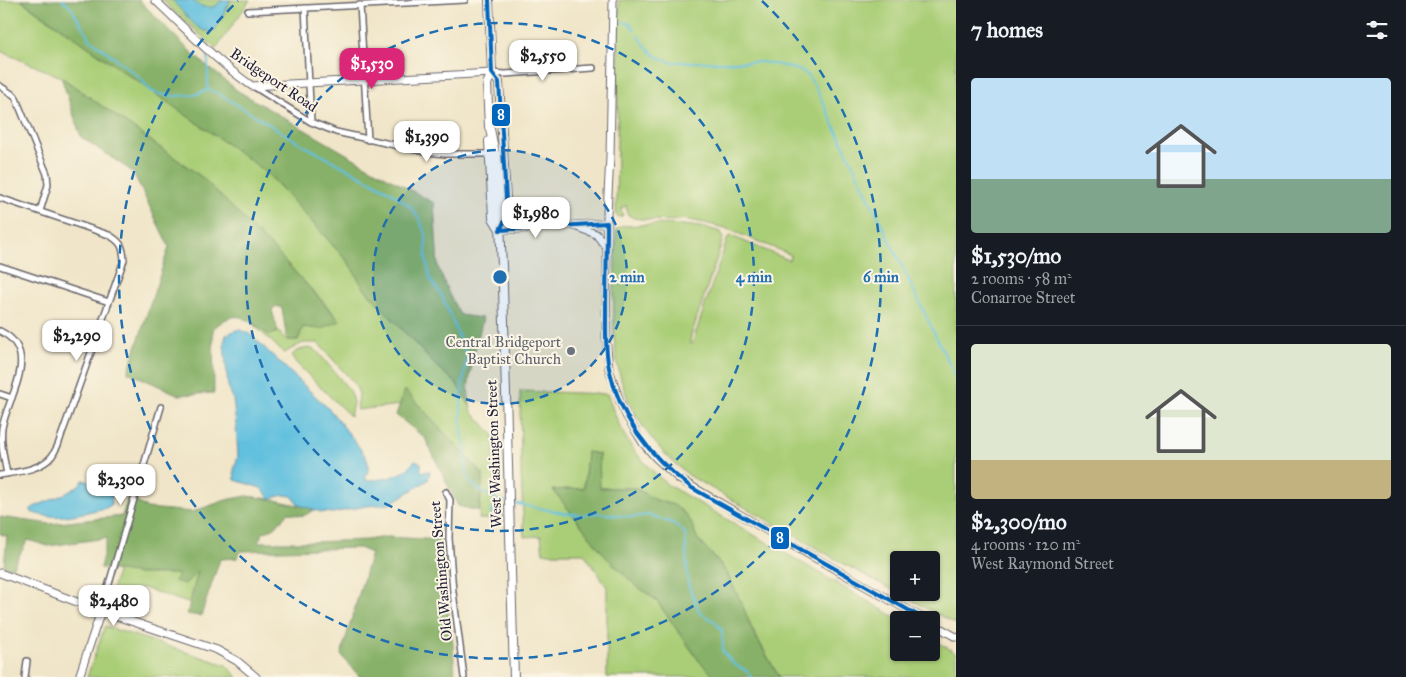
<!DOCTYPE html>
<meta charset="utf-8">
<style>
:root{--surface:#171b24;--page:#242831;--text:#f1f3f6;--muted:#9ea1a6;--line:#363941;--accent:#db2777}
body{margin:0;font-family:"IM FELL Great Primer",serif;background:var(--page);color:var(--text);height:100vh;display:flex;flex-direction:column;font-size:19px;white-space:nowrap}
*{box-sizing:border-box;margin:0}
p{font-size:16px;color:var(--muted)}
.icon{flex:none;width:28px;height:28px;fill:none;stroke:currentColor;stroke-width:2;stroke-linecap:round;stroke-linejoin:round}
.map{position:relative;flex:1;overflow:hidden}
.panel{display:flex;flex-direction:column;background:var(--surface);width:450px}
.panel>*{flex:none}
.buttons{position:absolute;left:890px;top:551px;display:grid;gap:10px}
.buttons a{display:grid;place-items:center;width:50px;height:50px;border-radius:5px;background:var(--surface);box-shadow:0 1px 4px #0004;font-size:25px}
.price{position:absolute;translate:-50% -42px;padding:0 11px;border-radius:10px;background:#fff;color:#222;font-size:16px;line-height:32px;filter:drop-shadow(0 1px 2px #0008)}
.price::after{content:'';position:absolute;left:50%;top:30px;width:15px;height:11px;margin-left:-8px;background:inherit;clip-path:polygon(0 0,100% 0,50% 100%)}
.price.on{background:var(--accent);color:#fff}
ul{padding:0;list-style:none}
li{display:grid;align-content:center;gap:10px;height:265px;padding:0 15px}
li+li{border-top:1px solid var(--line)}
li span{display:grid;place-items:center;height:155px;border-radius:5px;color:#555}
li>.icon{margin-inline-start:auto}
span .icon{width:90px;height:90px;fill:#fffc;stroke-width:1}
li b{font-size:21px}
h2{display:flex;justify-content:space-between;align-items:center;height:60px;padding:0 15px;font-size:21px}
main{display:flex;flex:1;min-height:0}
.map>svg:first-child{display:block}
.green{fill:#aace77;stroke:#667859;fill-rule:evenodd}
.forest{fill:#87b168;stroke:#546a52}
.water{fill:#60c0de;stroke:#41718c}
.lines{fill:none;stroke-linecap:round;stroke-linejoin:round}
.stream{stroke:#60c0de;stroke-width:2}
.street-casing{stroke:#6a666c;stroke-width:8}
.secondary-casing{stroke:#6a666c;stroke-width:9}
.primary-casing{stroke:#6a666c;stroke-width:10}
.street{stroke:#fff;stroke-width:5}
.secondary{stroke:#fff;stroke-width:7}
.primary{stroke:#fff;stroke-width:8}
.bus-1-casing{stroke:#fcf5e5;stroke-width:8}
.bus-1{stroke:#0065bd;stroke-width:4}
.ring{fill:none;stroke:#1f6fb2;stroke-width:2.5;stroke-dasharray:9 6}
.worship-dot{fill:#6b7280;stroke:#fcf5e5;stroke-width:2}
.labels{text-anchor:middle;stroke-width:4;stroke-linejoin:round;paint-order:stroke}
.street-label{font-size:15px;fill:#22223b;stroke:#fcf5e5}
.worship-label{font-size:15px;fill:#5b616d;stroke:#fcf5e5;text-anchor:end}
.centre{fill:#1f6fb2;stroke:#fcf5e5;stroke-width:2.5}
.ring-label{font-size:15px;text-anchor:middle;font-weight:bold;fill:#1f6fb2;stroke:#fcf5e5;stroke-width:4;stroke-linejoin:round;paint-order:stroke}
.line-badge{stroke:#fcf5e5;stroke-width:2}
.badge-label{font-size:14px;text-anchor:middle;font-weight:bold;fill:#fff}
</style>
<main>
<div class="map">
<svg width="956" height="677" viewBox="0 0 956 677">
<rect width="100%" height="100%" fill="#fcf5e5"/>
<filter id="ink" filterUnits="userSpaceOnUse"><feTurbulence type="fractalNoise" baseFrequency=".02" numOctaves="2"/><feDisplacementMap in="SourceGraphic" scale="10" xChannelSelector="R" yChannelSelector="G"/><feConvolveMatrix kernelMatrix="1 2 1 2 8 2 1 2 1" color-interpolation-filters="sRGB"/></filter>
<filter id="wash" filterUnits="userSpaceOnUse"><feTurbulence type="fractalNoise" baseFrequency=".0096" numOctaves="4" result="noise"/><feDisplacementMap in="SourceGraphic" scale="20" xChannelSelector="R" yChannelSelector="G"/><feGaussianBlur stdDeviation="1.12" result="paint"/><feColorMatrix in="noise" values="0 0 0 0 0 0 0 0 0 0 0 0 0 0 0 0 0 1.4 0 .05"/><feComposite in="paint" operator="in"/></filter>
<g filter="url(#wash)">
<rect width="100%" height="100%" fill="#f0e5c8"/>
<path class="green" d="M 0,0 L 20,0 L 190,117 L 254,163 L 275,181 L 349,263 L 363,287 L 434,364 L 456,383 L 470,406 L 472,412 L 493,434 L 496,508 L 494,511 L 494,519 L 479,519 L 483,474 L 405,391 L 400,405 L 357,410 L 359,394 L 355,384 L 318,343 L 303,343 L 284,353 L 246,318 L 269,335 L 279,332 L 287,340 L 298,340 L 303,327 L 321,329 L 340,320 L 269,244 L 203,178 L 61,77 L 0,51 Z
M 162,0 L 250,0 L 216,49 Z
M 619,0 L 956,0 L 956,624 L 846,565 L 690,476 C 652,447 623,406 616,356 C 611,318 615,277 616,238 C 616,231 616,228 623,226 C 656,224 689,222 721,232 L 723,237 L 722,242 L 691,336 L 690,343 L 692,344 L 728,237 L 731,236 L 789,260 L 791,255 L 725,228 L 705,223 L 684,219 C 675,222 645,220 634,218 C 631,217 630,216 627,214 L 626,205 L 621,209 L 623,215 L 621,217 L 619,217 L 616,215 ZM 899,560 L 931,560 L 931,592 L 899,592 Z
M 309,348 L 317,351 L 351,392 L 353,403 L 350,416 L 296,363 L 292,356 C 295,350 303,349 309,348 Z
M 520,391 L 607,394 C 613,410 619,427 628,441 C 638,458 654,472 668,485 L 900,620 L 899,652 L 931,652 L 931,638 L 956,653 L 956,677 L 779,677 L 752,629 L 741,603 L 726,571 L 666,502 L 656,500 L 635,488 L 599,488 L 599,454 L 587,452 L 584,488 L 554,490 L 607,558 L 637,586 L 656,600 L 700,662 L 715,677 L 607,677 L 607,587 L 584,553 L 543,553 L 541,536 L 524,537 L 521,471 Z
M 120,561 L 184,570 L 203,576 L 194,605 L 141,587 L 135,602 L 111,594 Z
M 105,626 L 226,665 L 238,677 L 87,677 Z"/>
<path class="forest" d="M 21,0 L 139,0 L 196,57 L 238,91 L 355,159 L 434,203 L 438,267 L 449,294 L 460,315 L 483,318 L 473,358 L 468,388 L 470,406 L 456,383 L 434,364 L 363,287 L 349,263 L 275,181 L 254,163 L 193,120 Z
M 61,77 L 203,178 L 269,244 L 340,321 L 321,329 L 303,327 L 298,340 L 287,340 L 282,308 L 276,306 L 272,310 L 278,332 L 269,335 C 247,319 237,306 213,329 L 214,393 L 179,395 L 128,372 L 169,247 L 133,172 L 81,137 Z
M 405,390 L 483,475 L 479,511 L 458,506 L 425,438 L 396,415 Z
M 587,452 L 599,454 L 600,488 L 635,488 L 656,500 L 674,505 L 683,512 L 691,522 L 697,538 L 726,571 L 742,604 L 753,632 L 779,677 L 715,677 L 700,662 L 656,600 L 635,585 L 607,558 L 553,490 L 584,488 Z
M 247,496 L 270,499 L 316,509 L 303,516 L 289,513 L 272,529 L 263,533 L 258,542 L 309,542 L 367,540 L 386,537 L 443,540 L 447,603 L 453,645 L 455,677 L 360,677 L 341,655 L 371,553 L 359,548 L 241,551 L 237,558 L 220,559 L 201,616 L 187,614 L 198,571 L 185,584 L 174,581 L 178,574 L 139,574 L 100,568 L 107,538 L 48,546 L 28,540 L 12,568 L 4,566 L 7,536 L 0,534 L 0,517 L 50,524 L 122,516 L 128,497 L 147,508 L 192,512 L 226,500 Z"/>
<path class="water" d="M 172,0 L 191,0 L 203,7 L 214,7 L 223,0 L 231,0 L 215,30 C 212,31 210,32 206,31 C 196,30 180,8 172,0 Z
M 236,330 L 240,330 L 250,334 L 330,410 L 354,440 L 366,457 L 368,463 L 368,470 L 365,480 C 384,480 405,477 415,460 L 421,463 L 421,472 L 430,471 L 428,480 L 390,504 L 366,506 L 333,513 L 321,512 L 299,505 L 292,496 L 283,495 L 270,499 L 261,488 L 235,480 L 234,470 L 238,456 L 236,425 L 233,399 L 228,386 L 224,343 L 226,335 Z
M 83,480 L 94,482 L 112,495 L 111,505 L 106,508 C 81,513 56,522 31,512 L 31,509 L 34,507 C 47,501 76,492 83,480 Z"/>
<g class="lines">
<path class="stream" d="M 62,0 L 70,6 L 90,39 L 138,76 L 151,91 L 159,94 L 173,96 L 194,95 L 208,90 L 216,92 L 303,145 L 391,192 L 411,207 L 420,221 L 426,235 L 426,257 L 430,279 L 442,296 L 467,356 L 461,397 L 461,424 L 465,449 L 467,476 L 470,482 L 478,489 L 494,499 L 508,502
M 623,22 L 630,24 L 635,30
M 639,36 C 647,50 656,59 672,62 L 761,62 L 780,65 L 802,71 L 808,76 L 815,86 L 956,378
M 208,90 L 208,57
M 513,503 L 564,513 L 583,515 L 597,513 L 632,517 L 649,515 L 675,524 L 685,533 L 688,584 L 700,613 L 714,621 L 722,630 L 723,652 L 735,665 L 747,671 L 751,677
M 491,518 L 492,512 L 497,500"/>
</g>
</g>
<g filter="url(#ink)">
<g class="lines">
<g class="street-casing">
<path id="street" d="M 360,5 L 368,140
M 305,8 L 311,122
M 248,11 L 465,0
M 492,73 L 505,74 L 593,68
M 0,86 L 15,96 L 47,174 L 48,185 L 40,211
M 253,86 L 311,122 L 336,132 L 426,152 L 445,154 L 490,154
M 0,198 L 109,235 C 121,242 123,246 124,260 L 58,445 C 56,449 54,453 52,456 C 41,470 17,472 0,475
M 0,266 L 109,302
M 0,331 C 42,352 8,396 2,428 C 0,443 4,458 7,474
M 0,394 L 12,398
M 446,492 L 450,500 L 449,538 L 453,592 L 464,677
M 101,611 L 161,407
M 25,677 L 27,661"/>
</g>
<g class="secondary-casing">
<path id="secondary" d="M 155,0 C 186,29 216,61 252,86 L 492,73
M 613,0 L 610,157 L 607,213 L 606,337 L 609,369 L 620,402 L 627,417 L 643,443 L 656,458 L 679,479 L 785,541 L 926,620
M 574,226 L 596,234 L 607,248
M 500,230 L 607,223
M 0,573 L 101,611 L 217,650 L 237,661 L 256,677
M 931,623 L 956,637
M 79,677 L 101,611"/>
</g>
<g class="primary-casing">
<path id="primary" d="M 492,73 L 499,82 L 507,216 L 501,228
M 489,124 L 497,163 L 503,287 L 514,677
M 489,127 L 487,84 L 492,73 L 489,0
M 489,141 L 493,218 L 499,228"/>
</g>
<use href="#street" class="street"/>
<use href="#secondary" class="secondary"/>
<use href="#primary" class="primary"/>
<g class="bus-1-casing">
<path id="bus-1" d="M 489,0 L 492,73 L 499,82 L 507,216 L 500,230
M 500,230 L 607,223 C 607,252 606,282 606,311 C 606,330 605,350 609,368 C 620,419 651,458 692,488 L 926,620"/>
</g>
<use href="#bus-1" class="bus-1"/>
</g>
</g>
<circle cx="500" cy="277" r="127" fill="#1f6fb2" fill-opacity=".12"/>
<g class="ring">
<circle cx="500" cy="277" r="127"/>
<circle cx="500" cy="277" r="254"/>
<path d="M762 1A381 381 0 1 1 238 1"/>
</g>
<circle class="worship-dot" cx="571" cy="351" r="5"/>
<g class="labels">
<g class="street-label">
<text transform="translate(274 80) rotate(34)" y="5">Bridgeport Road</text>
<text transform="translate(494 454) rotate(-92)" y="5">West Washington Street</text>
<text transform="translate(441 571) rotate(-95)" y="5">Old Washington Street</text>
</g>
<g class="worship-label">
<text x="561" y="347">Central Bridgeport<tspan x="561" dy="17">Baptist Church</tspan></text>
</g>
</g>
<circle cx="500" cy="277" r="8" class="centre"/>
<g class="ring-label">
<text x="627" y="282">2 min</text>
<text x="754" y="282">4 min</text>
<text x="881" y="282">6 min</text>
</g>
<g class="line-badge">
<rect x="491" y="103" width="20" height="24" rx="5" fill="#0065bd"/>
<rect x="770" y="526" width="20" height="24" rx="5" fill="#0065bd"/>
</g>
<g class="badge-label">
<text x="501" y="119">8</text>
<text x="780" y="542">8</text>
</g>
</svg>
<div class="buttons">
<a>+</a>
<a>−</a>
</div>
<b class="price" style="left:543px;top:82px">$2,550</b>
<b class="price on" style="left:372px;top:90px">$1,530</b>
<b class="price" style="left:427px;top:163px">$1,390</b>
<b class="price" style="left:536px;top:239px">$1,980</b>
<b class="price" style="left:77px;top:362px">$2,290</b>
<b class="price" style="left:121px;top:506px">$2,300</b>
<b class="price" style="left:114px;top:627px">$2,480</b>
</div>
<section class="panel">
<h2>7 homes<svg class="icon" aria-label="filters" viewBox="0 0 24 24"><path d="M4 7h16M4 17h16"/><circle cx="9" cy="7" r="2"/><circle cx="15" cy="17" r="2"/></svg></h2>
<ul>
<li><span style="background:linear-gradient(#bfe0f5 65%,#7fa58c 0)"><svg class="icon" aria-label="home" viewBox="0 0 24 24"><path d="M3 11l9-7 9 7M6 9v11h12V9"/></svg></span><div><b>$1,530/mo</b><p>2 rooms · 58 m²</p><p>Conarroe Street</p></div></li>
<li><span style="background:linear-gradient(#dfe7d0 75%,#c2b280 0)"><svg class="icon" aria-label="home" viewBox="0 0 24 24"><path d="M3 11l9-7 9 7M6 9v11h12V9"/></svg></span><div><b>$2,300/mo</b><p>4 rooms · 120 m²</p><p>West Raymond Street</p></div></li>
</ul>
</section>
</main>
